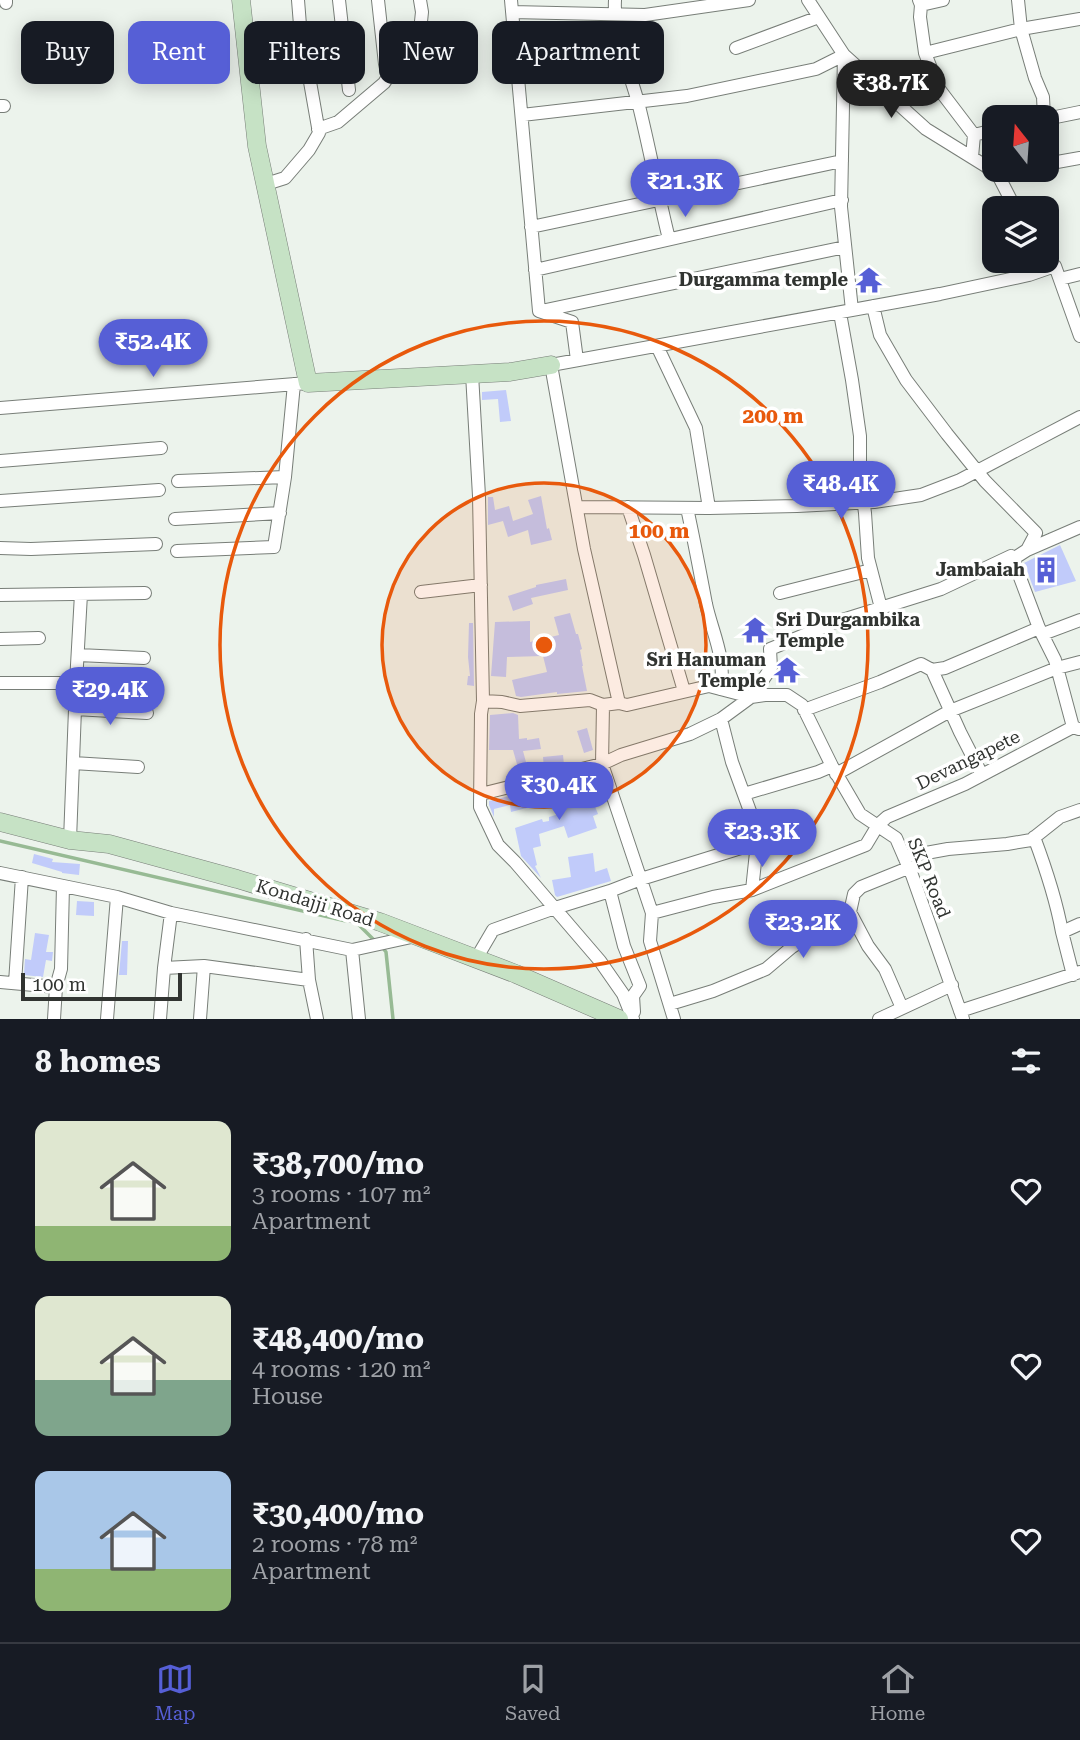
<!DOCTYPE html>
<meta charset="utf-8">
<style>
:root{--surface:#171b24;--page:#242831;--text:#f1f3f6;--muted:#9ea1a6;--line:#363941;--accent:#565fd6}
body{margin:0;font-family:"Roboto Serif",serif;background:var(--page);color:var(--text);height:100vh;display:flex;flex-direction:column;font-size:26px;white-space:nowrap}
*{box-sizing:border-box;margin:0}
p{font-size:23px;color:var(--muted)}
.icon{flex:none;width:38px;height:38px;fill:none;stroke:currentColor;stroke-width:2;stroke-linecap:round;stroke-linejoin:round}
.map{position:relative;height:1019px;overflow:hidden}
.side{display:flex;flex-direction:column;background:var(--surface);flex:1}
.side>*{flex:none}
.hud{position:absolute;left:21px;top:21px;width:700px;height:63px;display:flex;gap:14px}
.needle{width:46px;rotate:343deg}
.fabs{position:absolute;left:982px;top:105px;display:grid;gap:14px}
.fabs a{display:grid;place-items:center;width:77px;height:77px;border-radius:14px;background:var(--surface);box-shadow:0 4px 18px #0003;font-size:35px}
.scale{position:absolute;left:21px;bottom:18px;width:161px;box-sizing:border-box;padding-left:7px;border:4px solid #313431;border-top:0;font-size:19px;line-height:24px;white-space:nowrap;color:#313431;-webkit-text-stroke:5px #fff;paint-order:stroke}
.price{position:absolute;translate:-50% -60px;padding:0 16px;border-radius:24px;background:var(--accent);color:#fff;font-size:23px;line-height:46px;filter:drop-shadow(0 2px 4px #0008)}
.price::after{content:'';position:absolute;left:50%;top:42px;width:21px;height:16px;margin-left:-10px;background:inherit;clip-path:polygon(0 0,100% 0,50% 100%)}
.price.on{background:#222;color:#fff}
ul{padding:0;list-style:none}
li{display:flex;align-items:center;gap:21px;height:175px;padding:0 35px}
li span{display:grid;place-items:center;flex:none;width:196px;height:140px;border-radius:14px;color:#555}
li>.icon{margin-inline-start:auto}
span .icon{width:84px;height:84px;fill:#fffc;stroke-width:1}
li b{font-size:30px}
h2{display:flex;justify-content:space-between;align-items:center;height:84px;padding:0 35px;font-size:30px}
.pill{padding:0 24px;border-radius:14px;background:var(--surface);box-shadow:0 4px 18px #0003;font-size:24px;line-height:63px}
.pill.on{background:var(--accent);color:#fff}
.menu{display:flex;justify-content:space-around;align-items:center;height:98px;border-top:2px solid var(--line);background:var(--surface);font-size:19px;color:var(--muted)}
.menu a{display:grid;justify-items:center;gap:4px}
.menu .on{color:var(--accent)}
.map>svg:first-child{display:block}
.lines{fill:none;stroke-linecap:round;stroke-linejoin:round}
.stream{stroke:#97ba94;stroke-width:3.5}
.building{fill:#c1cbfa}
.street-casing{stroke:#787e78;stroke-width:14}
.secondary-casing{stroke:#787e78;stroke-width:19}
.street{stroke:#fff;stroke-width:12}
.secondary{stroke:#c6e2c5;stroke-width:18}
.ring{fill:none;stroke:#e8590c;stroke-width:3.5}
.labels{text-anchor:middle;stroke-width:7;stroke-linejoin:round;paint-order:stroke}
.poi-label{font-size:18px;font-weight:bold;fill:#313431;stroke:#fff;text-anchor:end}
.street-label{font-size:18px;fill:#313431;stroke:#fff}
.centre{fill:#e8590c;stroke:#fff;stroke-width:3.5}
.ring-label{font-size:21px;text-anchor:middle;font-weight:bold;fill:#e8590c;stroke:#fff;stroke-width:7;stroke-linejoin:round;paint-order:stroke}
</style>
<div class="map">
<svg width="1080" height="1019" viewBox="0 0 1080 1019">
<rect width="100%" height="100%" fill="#ecf3ec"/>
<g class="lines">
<path class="stream" d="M 0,841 L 346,921
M 357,923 L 376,942
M 382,947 L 386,952 L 393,1019"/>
</g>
<path class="building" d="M 506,390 L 511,421 L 500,422 L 498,399 L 482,400 L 482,392 Z
M 541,496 L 547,529 L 549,528 L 552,540 L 531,545 L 528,530 L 508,537 L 503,521 L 488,525 L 488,497 L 493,497 L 495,510 L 509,506 L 513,521 L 533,514 L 528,500 Z
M 1060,545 L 1076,581 L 1035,592 L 1024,563 Z
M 566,579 L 568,590 L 531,598 L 533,604 L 513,611 L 508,596 L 536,587 L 536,585 Z
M 570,613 L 576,634 L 578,634 L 582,649 L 580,650 L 583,666 L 582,666 L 587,691 L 557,694 L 557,692 L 521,697 L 516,696 L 512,680 L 547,672 L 543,656 L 507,657 L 506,677 L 491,676 L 495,622 L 530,621 L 530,642 L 559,635 L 554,617 Z
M 469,623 L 473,623 L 474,686 L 467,685 L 468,676 L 470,676 L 468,657 Z
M 513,713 L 518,715 L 519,739 L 527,738 L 527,740 L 539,738 L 541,749 L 523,751 L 529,773 L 520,775 L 513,750 L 489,750 L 490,715 Z
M 587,728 L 593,750 L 584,753 L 577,731 Z
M 563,755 L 564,765 L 544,769 L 543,757 Z
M 579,785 L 584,797 L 590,795 L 594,804 L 598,814 L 593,816 L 597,828 L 568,838 L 564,826 L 539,834 L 541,846 L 533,848 L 537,865 L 535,866 L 541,878 L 521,856 L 515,828 L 542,819 L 543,822 L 549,821 L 549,817 L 559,814 L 553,794 Z
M 534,790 L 538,805 L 511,812 L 510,805 L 494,809 L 494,817 L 489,805 L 489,801 Z
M 593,853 L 595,872 L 607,868 L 611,881 L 557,897 L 555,895 L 552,880 L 571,877 L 568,857 Z
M 34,854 L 53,859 L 52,862 L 80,864 L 79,875 L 62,873 L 62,872 L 32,863 Z
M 77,901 L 94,902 L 94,916 L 76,915 Z
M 35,933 L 49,935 L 46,952 L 53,952 L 52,961 L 46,960 L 43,977 L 24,975 L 25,959 L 31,960 Z
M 122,941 L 128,941 L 127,975 L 119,975 Z"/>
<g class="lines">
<g class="street-casing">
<path id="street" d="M 6,0 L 6,3
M 339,0 L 349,90
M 378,0 L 385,64
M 511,0 L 539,311 L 572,322 L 577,360
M 615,0 C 613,37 630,71 639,106 C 650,150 658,195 669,239
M 808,0 L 844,55 L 926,129 L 997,173 L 1015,208
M 919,0 L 921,5 L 920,17 L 925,53
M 921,5 L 943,0
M 512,12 L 645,15 L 749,0
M 736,48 L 819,17
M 516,57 L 567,57 L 620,46
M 866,75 L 930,66
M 0,106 L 4,106
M 522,115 L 687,96 L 816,69 L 844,55 L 841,207 L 852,310
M 1044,117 L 1043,97 L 1035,78 L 1021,29 L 1080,19
M 1046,119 L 1080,112
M 318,129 L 338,122 L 384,83 L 388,77 L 385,64 L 420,31 L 422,12 L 420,0
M 1046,133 L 1052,163
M 974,135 L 939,89 L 925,53 L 1021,29 L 1018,0
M 972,157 L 974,135 L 994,130
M 1046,164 L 1080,158
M 997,173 L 1015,170
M 266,184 L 285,178 L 309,150 L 319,133 L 300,25 L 298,0
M 531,227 L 842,161
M 535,270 L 842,200
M 1060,279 L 1080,274
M 873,306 L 880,335 L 906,380 L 947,434 L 985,481 L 1036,533 L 1027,550
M 541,311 L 845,247
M 840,313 L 852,380 L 860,436 L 860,475 L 865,513 L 868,558 L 881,608
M 657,346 L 696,428 L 709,508
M 472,374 L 479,496 L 483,701 L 481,714 L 480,807 L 498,845 L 515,862 L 600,961 L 623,994 L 633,1019
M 0,408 L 308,383
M 0,461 L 161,448
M 178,481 L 285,477
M 0,501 L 159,490
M 577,507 L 709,508 L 797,506 L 874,502 L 921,495 L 960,480 L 1080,417
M 628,507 L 644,555 L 684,691
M 687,508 C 694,540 700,572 706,604 C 712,632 727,660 720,689
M 175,519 L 280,513
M 0,548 L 31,549 L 156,544
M 177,551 L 274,547 L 285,477 L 294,384
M 1013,559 L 1039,628 L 1055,660 L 1073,727 L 1079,729
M 421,592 L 481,585
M 780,593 L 871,570
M 0,595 L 145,593
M 1043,634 L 1080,620
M 0,639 L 39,638
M 78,655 L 144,658
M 932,670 L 960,732 L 982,775
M 0,683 L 76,683
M 751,697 L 765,695 L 787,695 L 802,705 L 832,766 L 860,814 L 896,838 L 912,875 L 963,1019
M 751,697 L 771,668 L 770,649 L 836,622 L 941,589 L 1011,556 L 1013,559 L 1027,550 L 1080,527
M 483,701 L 502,702 L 520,706 L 590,700 L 603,705
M 619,703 L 584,549 L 551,365 L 940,294 L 1029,275 L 1055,266 L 1080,336
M 75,709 L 147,713
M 804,710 L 880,682 L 921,664 L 932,670 L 945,668 L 1039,628
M 73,763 L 138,767
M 836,774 L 950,711 L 1057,668 L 1080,662
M 481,794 L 602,764 L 621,755 L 690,734 L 721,719 L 751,697 L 709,686 L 627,705 L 619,703 L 603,705 L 602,764 L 652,913 L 650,941 L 674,1019
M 744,794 L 818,772 L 832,766
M 1034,837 C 1046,869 1056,899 1062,932
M 70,840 L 76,683 L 81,594
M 904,857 L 948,849 L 1007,844 L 1031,840 L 1060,817 L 1080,810
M 0,873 L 117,897 L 171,913 L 352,950 L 359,1019
M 752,890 L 757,843
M 850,912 L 868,946 L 885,969 L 902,1008
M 652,913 L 713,897 L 752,890 L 866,845 L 878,825 L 887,817 L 965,784 L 1073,727
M 306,939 L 309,980 L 317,1019
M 352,950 L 416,936
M 476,959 L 493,930 L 555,908 L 610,891
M 164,968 L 204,966
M 1073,975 L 1062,932 L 1080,924
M 0,982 L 56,987 L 54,1019
M 15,983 L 22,877
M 56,987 L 61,969 L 63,886
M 670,1004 L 713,991 L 766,969 L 792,947 L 822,928 L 838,921 L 850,912 L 854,894 L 861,887 L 908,868
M 960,1011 L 1080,972
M 634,1012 L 633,996 L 640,986 L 624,946 L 610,891 L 641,879 L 757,843 L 758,833 L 732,762 L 721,719
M 107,1019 L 117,897
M 160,1019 L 164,968 L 171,913
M 200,1019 L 204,966 L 309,980
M 879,1019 L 952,985"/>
</g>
<g class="secondary-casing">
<path id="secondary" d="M 241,0 L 257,146 L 308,383 L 510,372 L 551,365
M 0,822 L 70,840 L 109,844 L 237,879 L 380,922 L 516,974 L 619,1019"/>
</g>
<use href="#street" class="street"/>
<use href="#secondary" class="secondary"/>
</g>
<circle cx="544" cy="645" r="162" fill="#e8590c" fill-opacity=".12"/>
<g class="ring">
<circle cx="544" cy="645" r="162"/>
<circle cx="544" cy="645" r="324"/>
</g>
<defs>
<g id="temple-bare" transform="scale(2.1)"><path d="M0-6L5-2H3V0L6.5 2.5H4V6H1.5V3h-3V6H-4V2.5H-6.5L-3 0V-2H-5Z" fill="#565fd6" stroke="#fff" stroke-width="2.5" paint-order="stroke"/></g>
<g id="building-bare" transform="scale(2.1)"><path d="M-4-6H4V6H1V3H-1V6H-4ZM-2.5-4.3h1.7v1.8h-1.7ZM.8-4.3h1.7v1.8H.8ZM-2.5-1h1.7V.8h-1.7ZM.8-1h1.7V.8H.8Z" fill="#565fd6" stroke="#fff" stroke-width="2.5" paint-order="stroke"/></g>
</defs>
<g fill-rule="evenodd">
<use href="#temple-bare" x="869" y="280"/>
<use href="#building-bare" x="1046" y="570"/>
<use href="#temple-bare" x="755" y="630"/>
<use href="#temple-bare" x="787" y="670"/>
</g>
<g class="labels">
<g class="poi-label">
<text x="848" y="286">Durgamma temple</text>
<text x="1025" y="576">Jambaiah</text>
<text x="776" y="626" text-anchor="start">Sri Durgambika<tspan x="776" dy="21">Temple</tspan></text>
<text x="766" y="666">Sri Hanuman<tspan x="766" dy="21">Temple</tspan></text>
</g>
<g class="street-label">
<text transform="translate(968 760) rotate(-26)" y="6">Devangapete</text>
<text transform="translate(929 878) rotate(68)" y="6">SKP Road</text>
<text transform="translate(315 903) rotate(17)" y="6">Kondajji Road</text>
</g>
</g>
<circle cx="544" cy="645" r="10" class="centre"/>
<g class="ring-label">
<text x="773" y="423">200 m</text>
<text x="659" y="538">100 m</text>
</g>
</svg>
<div class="fabs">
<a><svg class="needle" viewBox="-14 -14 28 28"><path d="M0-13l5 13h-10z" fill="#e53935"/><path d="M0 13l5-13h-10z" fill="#9ea1a6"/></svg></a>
<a><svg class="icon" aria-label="layers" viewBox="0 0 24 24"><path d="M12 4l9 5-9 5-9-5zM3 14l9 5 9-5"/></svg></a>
</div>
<div class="scale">100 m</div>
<b class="price on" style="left:891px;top:120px">₹38.7K</b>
<b class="price" style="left:685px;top:219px">₹21.3K</b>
<b class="price" style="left:153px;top:379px">₹52.4K</b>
<b class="price" style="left:841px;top:521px">₹48.4K</b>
<b class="price" style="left:110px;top:727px">₹29.4K</b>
<b class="price" style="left:559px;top:822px">₹30.4K</b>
<b class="price" style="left:762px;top:869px">₹23.3K</b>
<b class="price" style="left:803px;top:960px">₹23.2K</b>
<div class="hud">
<a class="pill">Buy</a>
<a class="pill on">Rent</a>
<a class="pill">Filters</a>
<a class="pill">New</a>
<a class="pill">Apartment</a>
</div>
</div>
<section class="side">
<h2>8 homes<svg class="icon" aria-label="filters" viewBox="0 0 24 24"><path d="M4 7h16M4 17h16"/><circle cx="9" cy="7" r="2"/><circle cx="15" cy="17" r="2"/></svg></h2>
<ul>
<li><span style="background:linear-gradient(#dfe7d0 75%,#8fb573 0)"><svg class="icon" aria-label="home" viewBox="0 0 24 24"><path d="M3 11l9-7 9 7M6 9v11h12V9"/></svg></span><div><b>₹38,700/mo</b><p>3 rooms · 107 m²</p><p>Apartment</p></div><svg class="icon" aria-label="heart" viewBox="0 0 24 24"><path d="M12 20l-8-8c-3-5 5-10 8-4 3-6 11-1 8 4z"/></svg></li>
<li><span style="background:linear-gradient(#dfe7d0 60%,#7fa58c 0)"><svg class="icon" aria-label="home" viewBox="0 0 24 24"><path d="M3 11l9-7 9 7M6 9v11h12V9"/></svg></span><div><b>₹48,400/mo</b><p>4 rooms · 120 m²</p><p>House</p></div><svg class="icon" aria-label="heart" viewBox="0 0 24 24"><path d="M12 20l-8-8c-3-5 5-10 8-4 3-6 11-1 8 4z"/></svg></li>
<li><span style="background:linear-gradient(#a9c7e8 70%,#8fb573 0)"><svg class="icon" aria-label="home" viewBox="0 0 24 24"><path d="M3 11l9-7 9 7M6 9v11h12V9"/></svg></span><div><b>₹30,400/mo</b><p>2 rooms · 78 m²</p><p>Apartment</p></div><svg class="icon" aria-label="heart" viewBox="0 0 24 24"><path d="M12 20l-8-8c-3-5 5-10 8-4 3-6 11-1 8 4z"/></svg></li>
</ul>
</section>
<nav class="menu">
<a class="on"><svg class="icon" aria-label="map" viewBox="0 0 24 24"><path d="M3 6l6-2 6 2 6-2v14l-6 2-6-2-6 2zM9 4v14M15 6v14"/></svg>Map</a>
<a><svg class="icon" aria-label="saved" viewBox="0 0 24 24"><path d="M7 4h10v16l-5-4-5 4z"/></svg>Saved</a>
<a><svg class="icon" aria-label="home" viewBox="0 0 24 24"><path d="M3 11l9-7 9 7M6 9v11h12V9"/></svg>Home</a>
</nav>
